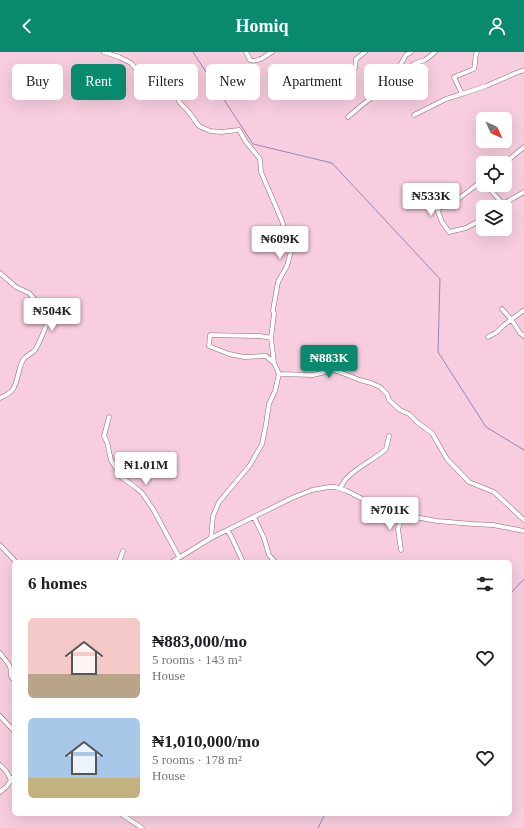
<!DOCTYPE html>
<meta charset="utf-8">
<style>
:root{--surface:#fff;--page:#f6f6f6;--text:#202124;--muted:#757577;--accent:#09896d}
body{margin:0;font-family:"Times New Roman",serif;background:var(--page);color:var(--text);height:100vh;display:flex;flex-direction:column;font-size:15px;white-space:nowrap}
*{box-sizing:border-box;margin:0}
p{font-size:13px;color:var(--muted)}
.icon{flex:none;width:22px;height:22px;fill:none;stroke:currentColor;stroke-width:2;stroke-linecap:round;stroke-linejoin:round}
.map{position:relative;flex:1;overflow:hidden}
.details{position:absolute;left:12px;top:508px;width:500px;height:256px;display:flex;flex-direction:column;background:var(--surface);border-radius:6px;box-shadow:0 4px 16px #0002}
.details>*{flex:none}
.top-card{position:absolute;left:12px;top:12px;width:500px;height:36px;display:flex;gap:8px}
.needle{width:26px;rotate:135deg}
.controls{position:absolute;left:476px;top:60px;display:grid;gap:8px}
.controls a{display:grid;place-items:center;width:36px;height:36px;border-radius:6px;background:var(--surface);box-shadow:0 4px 16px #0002;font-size:20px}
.price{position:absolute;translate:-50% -34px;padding:0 9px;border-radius:4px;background:#fff;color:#222;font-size:13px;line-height:26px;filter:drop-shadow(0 1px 2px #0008)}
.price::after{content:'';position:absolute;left:50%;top:24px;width:12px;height:9px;margin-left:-6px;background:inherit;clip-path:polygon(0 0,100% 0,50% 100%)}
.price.active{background:var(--accent);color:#fff}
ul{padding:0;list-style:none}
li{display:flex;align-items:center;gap:12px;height:100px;padding:0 16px}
li span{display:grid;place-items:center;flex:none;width:112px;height:80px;border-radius:6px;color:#555}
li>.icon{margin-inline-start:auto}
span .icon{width:48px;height:48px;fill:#fffc;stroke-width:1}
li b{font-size:17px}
h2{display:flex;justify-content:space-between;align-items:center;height:48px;padding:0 16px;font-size:17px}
.pill{padding:0 14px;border-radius:6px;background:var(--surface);box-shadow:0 4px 16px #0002;font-size:14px;line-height:36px}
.pill.active{background:var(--accent);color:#fff}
header{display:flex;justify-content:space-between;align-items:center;height:52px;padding:0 16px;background:var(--accent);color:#fff;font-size:18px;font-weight:700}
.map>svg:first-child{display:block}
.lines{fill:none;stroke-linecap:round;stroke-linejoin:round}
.stream{stroke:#9386bc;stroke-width:1}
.minor-casing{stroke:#8e6878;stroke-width:5}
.minor{stroke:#fff;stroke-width:4}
</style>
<header><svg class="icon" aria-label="back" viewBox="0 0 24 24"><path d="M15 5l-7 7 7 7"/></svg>Homiq<svg class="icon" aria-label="person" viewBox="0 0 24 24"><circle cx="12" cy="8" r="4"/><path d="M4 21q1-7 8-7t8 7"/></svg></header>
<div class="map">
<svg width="524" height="776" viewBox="0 0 524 776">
<rect width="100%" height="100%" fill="#f8cddf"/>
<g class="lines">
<path class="stream" d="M 193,0 L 253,92 L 332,111 L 440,227 L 438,300 L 486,375 L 524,398
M 510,542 L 524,527
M 318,776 L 325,762"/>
<g class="minor-casing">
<path id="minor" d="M 104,0 L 119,5 L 131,11 L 140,22 L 147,26 L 166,29 L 170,39 L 176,44 L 181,52 L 188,59 L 199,74 L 210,79 L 221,80 L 239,78 L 246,90 L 260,107 L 261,120 L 282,169 L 291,199 L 287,214 L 278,230 L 273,258 L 274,262 L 271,286 L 274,311 L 279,322 L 275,339 L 269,352 L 266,372 L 262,392 L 250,413 L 219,450 L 213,464 L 211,486
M 246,0 L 250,8 C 258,11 265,4 272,0
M 477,0 C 474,5 476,11 474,17 L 454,25 L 462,42 L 486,34 L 516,21 L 524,18
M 355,16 L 356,7 L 365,0
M 394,24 L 406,3 L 411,0
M 414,63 L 446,47 L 462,42
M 348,65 L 362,53 L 377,42 L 393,26 L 416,11 L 425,8 L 429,5 L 435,0
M 505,111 L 524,95
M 483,128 L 453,151 L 437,157 L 442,170 L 449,180 L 466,176 L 483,167
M 486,133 L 503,152 L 500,155
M 503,152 L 524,140
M 0,221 L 16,235 L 29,241 L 36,249 L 46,255 L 50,260 C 50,266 39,292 35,298 C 32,302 26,303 23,308 C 18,317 18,330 13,337 C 10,342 4,344 0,346
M 502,257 L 511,267 L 520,281 L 524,284
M 488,285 L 497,280 L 504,273 L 524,258
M 271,286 L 260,284 L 210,283 L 209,294 L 229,302 L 244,305 L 266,304 L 274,311
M 279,322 L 313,323 L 334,318 L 360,328 L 371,331 L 380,335 L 387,342 L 389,348 L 400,358 L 409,362 L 418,371 L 432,381 L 447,407 L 469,430 L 494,440 L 524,468
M 109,365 L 104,384 L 107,390 L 111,408 L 121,425 L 135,435 L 142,441 L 153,457 L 179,505
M 340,436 C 343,433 343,429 347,426 C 358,414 374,408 386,397 L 389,384
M 254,465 L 264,486 L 269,503 L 275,510
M 227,478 L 231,484 L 243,510
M 0,493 L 16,510
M 401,498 L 398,477 L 403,462
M 119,510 L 123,499
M 172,510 L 211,486 L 292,446 L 312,438 L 329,435 L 335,435 L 347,439 L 378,455 L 415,465 L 437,469 L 473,472 L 493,473 L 524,479
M 0,601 C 3,606 9,611 10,615 C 12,622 8,622 14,628
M 0,664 L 14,679
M 0,713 L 6,719 L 11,728
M 0,740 L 7,734 L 14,724
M 121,762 L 142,776"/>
</g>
<use href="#minor" class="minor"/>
</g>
</svg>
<div class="controls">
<a><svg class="needle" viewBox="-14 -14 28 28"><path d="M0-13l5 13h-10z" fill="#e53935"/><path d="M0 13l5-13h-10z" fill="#757577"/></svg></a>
<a><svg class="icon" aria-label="locate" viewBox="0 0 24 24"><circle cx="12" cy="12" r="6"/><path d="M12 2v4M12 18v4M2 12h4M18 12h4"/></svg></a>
<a><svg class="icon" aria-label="layers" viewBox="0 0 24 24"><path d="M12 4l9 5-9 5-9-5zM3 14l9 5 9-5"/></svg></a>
</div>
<b class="price" style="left:431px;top:165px">₦533K</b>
<b class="price" style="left:280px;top:208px">₦609K</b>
<b class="price" style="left:52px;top:280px">₦504K</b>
<b class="price active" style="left:329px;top:327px">₦883K</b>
<b class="price" style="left:146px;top:434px">₦1.01M</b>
<b class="price" style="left:390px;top:479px">₦701K</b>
<div class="top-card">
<a class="pill">Buy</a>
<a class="pill active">Rent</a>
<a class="pill">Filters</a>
<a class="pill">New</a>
<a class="pill">Apartment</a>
<a class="pill">House</a>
</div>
<section class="details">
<h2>6 homes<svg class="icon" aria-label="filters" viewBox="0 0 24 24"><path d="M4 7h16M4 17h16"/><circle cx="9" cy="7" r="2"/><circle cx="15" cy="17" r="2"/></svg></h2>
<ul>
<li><span style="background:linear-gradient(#f6c9c9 70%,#b9a48a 0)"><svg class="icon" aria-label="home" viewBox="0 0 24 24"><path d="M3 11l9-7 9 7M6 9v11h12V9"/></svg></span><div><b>₦883,000/mo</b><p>5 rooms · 143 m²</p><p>House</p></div><svg class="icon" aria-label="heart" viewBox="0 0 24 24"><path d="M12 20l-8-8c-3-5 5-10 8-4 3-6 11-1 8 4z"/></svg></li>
<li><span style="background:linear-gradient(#a9c7e8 75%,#c2b280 0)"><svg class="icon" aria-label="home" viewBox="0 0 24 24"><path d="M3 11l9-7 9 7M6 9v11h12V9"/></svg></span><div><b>₦1,010,000/mo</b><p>5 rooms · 178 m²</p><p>House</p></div><svg class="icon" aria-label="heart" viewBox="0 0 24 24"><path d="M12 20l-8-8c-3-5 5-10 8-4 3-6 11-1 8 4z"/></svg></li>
</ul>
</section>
</div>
